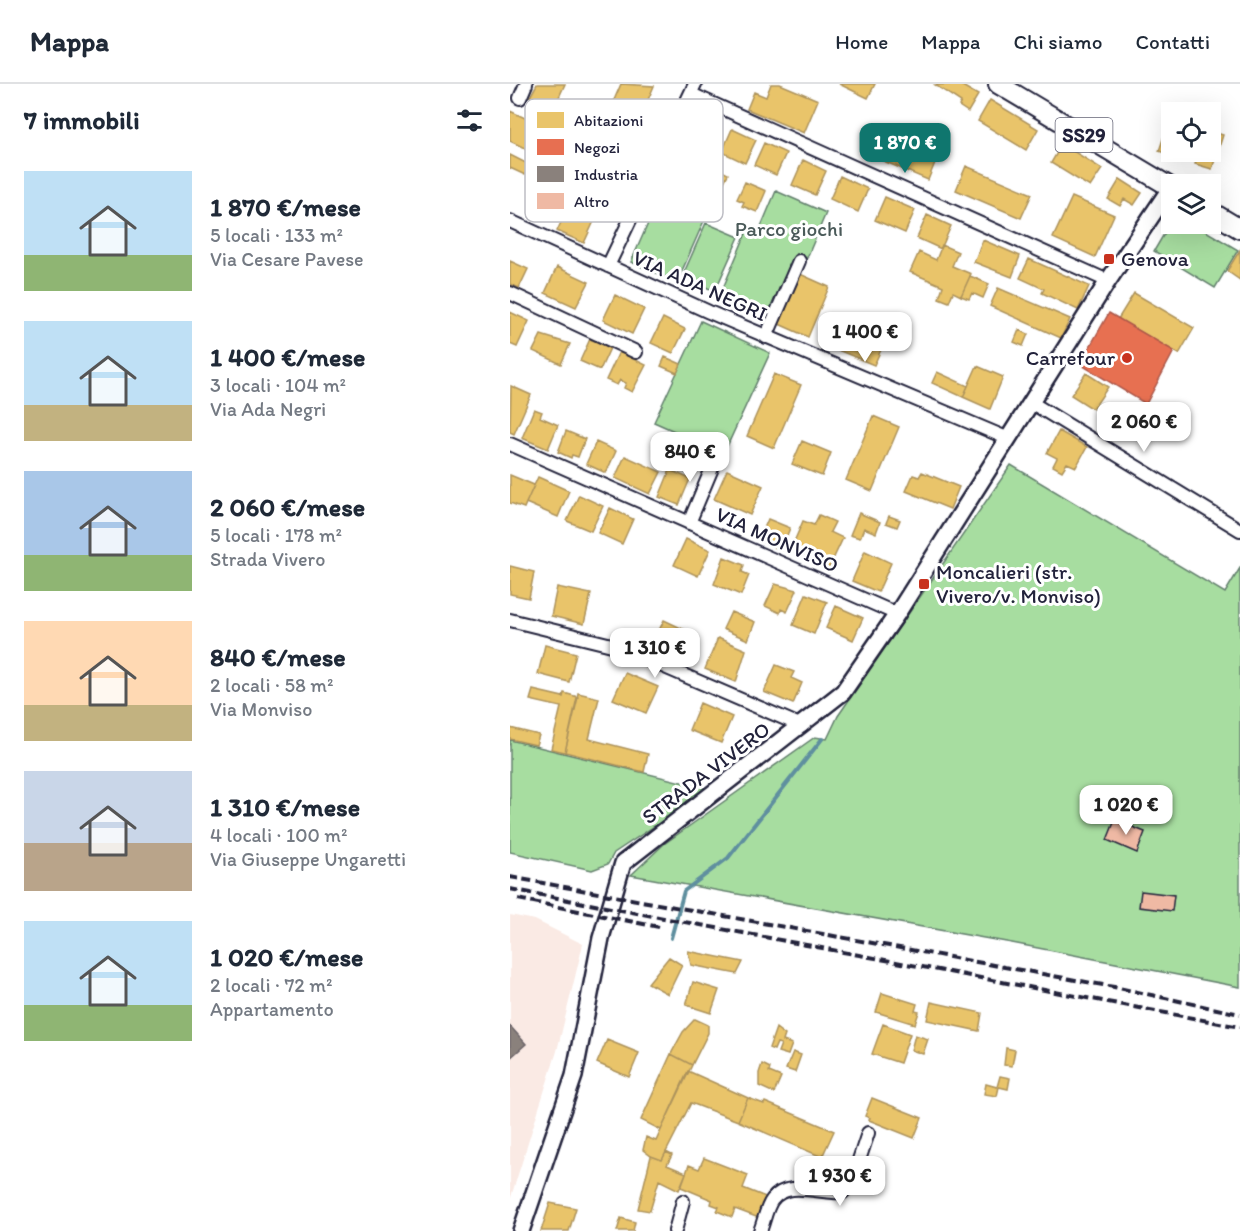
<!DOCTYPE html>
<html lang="it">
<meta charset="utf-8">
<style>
:root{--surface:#fff;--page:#f2f2f3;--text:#1f2937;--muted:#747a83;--line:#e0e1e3;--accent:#0f766e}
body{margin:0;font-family:Itim,sans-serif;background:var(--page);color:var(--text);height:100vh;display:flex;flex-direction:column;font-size:22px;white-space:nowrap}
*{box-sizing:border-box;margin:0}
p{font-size:20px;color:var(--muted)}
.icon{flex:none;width:33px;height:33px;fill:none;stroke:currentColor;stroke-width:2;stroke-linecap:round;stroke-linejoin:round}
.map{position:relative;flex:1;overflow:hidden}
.side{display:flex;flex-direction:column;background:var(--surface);width:510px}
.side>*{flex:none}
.tools{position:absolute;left:651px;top:18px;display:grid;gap:12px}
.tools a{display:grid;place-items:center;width:60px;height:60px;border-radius:0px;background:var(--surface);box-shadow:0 6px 24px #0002;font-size:30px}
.price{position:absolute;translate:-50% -51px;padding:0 14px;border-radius:12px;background:#fff;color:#222;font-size:20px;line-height:39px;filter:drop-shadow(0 2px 3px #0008)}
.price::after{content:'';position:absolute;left:50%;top:36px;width:18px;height:14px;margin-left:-9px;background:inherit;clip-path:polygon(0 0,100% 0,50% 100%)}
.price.current{background:var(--accent);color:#fff}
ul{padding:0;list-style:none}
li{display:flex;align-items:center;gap:18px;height:150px;padding:0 24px}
li span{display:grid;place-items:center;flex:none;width:168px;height:120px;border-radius:0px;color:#555}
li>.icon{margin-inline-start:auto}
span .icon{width:72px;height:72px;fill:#fffc;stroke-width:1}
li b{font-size:26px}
h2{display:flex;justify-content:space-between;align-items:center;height:72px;padding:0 24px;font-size:26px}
header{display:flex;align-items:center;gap:36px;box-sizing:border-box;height:84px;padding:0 30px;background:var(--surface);border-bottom:2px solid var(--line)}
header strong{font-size:28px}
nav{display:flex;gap:33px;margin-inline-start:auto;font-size:21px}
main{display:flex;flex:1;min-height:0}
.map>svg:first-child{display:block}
.built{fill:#faeae4}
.green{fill:#a7dda0;stroke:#64806e;stroke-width:1.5}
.homes{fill:#e9c46a;stroke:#ad935c;stroke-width:1.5}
.shops{fill:#e76f51;stroke:#ac584a;stroke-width:1.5}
.industry{fill:#8a817c;stroke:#6b6468;stroke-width:1.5}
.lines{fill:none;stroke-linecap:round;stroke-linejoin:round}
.stream{stroke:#5e8f9f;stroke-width:4}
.building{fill:#efb9a4;stroke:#22223b;stroke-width:1.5}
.minor-casing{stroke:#22223b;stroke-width:16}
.tertiary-casing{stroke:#22223b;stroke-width:20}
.primary-casing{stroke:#22223b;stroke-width:22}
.minor{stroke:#fff;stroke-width:12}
.tertiary{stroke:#fff;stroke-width:15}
.primary{stroke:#fff;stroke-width:18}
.rail{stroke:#22223b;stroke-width:4;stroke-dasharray:9 4.5;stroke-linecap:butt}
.poi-dot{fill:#c8321e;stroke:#fff;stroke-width:2}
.labels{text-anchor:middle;stroke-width:6;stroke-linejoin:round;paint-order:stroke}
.shield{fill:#fff;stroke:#646476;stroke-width:1.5}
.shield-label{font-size:20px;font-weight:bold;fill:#22223b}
.park-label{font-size:21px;fill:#4a5a59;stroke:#fff}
.poi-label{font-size:21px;fill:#22223b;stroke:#fff;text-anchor:start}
.street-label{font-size:21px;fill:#22223b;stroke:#fff}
.key{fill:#fff;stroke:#bdbdc4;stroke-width:1.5}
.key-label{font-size:16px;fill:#22223b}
</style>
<header>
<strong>Mappa</strong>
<nav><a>Home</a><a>Mappa</a><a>Chi siamo</a><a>Contatti</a></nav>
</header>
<main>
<section class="side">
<h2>7 immobili<svg class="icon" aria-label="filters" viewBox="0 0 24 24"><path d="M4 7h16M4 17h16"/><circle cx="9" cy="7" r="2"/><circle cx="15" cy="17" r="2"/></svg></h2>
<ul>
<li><span style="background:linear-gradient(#bfe0f5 70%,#8fb573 0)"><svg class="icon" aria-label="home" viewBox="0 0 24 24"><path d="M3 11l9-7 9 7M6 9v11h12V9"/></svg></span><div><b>1 870 €/mese</b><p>5 locali · 133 m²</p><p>Via Cesare Pavese</p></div></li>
<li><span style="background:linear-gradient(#bfe0f5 70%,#c2b280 0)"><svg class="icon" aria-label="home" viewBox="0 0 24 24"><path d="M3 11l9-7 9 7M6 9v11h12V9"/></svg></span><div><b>1 400 €/mese</b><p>3 locali · 104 m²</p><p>Via Ada Negri</p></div></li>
<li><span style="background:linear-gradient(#a9c7e8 70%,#8fb573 0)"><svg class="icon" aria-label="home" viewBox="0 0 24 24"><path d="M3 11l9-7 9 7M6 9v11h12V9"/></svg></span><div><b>2 060 €/mese</b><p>5 locali · 178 m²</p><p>Strada Vivero</p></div></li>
<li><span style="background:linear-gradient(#ffd9b3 70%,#c2b280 0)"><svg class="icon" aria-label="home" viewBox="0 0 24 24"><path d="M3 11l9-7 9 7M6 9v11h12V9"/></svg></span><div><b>840 €/mese</b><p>2 locali · 58 m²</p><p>Via Monviso</p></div></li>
<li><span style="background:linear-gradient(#c9d6e8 60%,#b9a48a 0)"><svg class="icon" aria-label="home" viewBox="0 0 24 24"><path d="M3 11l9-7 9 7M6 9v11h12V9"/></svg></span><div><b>1 310 €/mese</b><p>4 locali · 100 m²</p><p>Via Giuseppe Ungaretti</p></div></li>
<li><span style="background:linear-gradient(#bfe0f5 70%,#8fb573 0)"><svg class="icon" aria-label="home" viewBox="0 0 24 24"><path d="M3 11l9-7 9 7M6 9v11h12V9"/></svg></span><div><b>1 020 €/mese</b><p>2 locali · 72 m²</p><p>Appartamento</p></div></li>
</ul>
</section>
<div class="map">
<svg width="730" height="1147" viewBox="0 0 730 1147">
<rect width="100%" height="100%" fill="#fff"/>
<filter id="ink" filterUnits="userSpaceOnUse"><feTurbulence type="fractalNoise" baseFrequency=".0167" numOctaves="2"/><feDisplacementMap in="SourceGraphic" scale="12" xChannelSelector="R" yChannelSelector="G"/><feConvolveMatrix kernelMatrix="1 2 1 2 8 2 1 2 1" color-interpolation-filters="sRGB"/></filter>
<g filter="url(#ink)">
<path class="built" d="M 0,831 L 25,836 L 73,860 L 47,967 L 0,1116 Z"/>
<path class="green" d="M 266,107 L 316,129 L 296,176 L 285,171 L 256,237 L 208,216 L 237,147 L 247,152 Z
M 151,110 L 197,130 L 167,198 L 121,178 Z
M 661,138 L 684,140 L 728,166 L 705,204 L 644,167 Z
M 196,139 L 229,153 L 205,207 L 172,193 Z
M 191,237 L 260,269 L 214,369 L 144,338 Z
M 501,381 L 715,509 L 730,484 L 730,903 L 502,859 L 121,791 L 154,760 L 305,653 L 317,655 L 328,632 Z
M 0,656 L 200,705 L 104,769 L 98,780 L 82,786 L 0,768 Z"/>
<path class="homes" d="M 27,0 L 55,0 L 44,24 L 20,13 Z
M 111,0 L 144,2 L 119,60 L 90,48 Z
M 261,0 L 270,0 L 308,16 L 294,49 L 237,25 L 244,8 L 256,13 Z
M 329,0 L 365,0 L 358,14 Z
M 449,0 L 468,11 L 458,28 L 449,22 L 451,18 L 425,1 Z
M 480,16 L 528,45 L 516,66 L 468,37 Z
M 0,27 L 41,46 L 29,71 L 0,57 Z
M 377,42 L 431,64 L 418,96 L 364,73 Z
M 657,43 L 662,45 L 662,68 L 676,68 L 673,75 L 649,67 Z
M 222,45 L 246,56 L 235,79 L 212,68 Z
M 700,47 L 713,51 L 702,85 L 685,80 L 688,71 L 677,68 L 700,68 Z
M 254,59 L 276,69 L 266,91 L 244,81 Z
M 552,60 L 592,85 L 580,103 L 541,79 Z
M 0,71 L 20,81 L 15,91 L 0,84 Z
M 81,73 L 108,85 L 74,159 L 47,147 Z
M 293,76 L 316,87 L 305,111 L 282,101 Z
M 198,80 L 218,90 L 207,112 L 188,103 Z
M 456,82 L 522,110 L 511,134 L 446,106 Z
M 330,92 L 358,105 L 348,128 L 320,115 Z
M 610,95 L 632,109 L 624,121 L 614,115 L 610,122 L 598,115 Z
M 235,98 L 256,107 L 247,128 L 232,122 L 234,118 L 227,115 Z
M 375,113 L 405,126 L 395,149 L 365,136 Z
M 562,113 L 604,131 L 585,173 L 543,154 Z
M 417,131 L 441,142 L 431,165 L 407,154 Z
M 473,156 L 510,172 L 502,193 L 464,178 Z
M 432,161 L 448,168 L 442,182 L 461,190 L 451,212 L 443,208 L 439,218 L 429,214 L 433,202 L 400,188 L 409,168 L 426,176 Z
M 730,166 L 730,196 L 717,187 Z
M 519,175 L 579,202 L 568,226 L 532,209 L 534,205 L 510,194 Z
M 0,177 L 18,185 L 9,204 L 0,200 Z
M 47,183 L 79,198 L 66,223 L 35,209 Z
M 290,190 L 319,203 L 298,253 L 269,240 Z
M 460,192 L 479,200 L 473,214 L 462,209 L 459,215 L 451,212 Z
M 488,204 L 560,235 L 551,254 L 480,222 Z
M 624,209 L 684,244 L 669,270 L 608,235 Z
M 105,211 L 134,225 L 122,250 L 93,236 Z
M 0,228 L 19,237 L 7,263 L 0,260 Z
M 153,234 L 175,245 L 163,269 L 141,259 Z
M 327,234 L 376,255 L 364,281 L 316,261 Z
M 509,246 L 518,250 L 513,262 L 504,258 Z
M 31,251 L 60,260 L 51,280 L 23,267 Z
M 80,255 L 100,264 L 90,286 L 70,277 Z
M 109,268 L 136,281 L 122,308 L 114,304 L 116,299 L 110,296 L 107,301 L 96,296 Z
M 155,273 L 171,280 L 167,289 L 151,282 Z
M 467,282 L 493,293 L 480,325 L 453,313 Z
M 427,288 L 458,302 L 453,313 L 422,299 Z
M 576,289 L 598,303 L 583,325 L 561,311 Z
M 264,290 L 291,301 L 264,364 L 237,352 Z
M 1,302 L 21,311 L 4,350 L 0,348 Z
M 24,325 L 32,328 L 30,333 L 48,341 L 38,365 L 12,354 Z
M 363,332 L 389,343 L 362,407 L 336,396 Z
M 56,347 L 75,355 L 68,373 L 62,371 L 61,374 L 48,368 Z
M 549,347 L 577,363 L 566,383 L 557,379 L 552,387 L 543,382 L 547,374 L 537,369 Z
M 292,357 L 321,369 L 312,392 L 282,380 Z
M 86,358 L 106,367 L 96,389 L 76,380 Z
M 115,372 L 151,388 L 140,410 L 105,394 Z
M 160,386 L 180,395 L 169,421 L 149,413 Z
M 217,386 L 253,402 L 240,431 L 204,415 Z
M 412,388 L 449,403 L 440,425 L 396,407 L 403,391 L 409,393 Z
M 0,391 L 24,401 L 14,424 L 0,419 Z
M 28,393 L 59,407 L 48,433 L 16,419 Z
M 69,411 L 93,422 L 81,447 L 57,437 Z
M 100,424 L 123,435 L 112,460 L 88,449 Z
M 349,429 L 370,438 L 366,449 L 354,444 L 350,454 L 340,451 Z
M 309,431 L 325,438 L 320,448 L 333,454 L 319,484 L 280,467 L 293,437 L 304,441 Z
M 379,432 L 390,436 L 387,443 L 376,439 Z
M 258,435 L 280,444 L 271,466 L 249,456 Z
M 176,455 L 200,466 L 188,492 L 164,481 Z
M 355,467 L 381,479 L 368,508 L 342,497 Z
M 214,473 L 234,481 L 232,488 L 239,491 L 231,511 L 204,500 Z
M 0,482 L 24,488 L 19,514 L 0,510 Z
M 265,500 L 287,506 L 277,528 L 271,525 L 270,529 L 255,522 Z
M 47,503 L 81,510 L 74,540 L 41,532 Z
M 296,510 L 317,518 L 304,550 L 283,541 Z
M 326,522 L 353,534 L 343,556 L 316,544 Z
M 221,528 L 245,538 L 238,556 L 213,545 Z
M 154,536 L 182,549 L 171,573 L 143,559 Z
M 208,554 L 236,566 L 226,598 L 195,585 Z
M 35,561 L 66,569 L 59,598 L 28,590 Z
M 266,581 L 284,588 L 281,594 L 292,599 L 283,620 L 254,608 Z
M 115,589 L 148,603 L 136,629 L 103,615 Z
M 23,606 L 53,613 L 54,609 L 68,613 L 55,668 L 41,665 L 51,623 L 20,616 Z
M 68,609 L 89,614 L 79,655 L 138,670 L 134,688 L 55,668 Z
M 190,619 L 222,633 L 211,659 L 179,646 Z
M 0,644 L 29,651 L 26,661 L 0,655 Z
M 178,867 L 233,878 L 227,890 L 181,881 Z
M 159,873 L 172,881 L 158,910 L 138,899 Z
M 183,898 L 209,906 L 201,929 L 176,921 Z
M 372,909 L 407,920 L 405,927 L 409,928 L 405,940 L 366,928 Z
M 421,918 L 472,929 L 469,947 L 417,936 Z
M 185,935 L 198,941 L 198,949 L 182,981 L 161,970 L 173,948 Z
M 373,940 L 400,950 L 390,979 L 362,970 Z
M 266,944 L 275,951 L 273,957 L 282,960 L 278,971 L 268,968 L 271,960 L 267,959 L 264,966 L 259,964 Z
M 405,951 L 418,955 L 413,970 L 401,966 Z
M 97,956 L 129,969 L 119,993 L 87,979 Z
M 496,964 L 505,966 L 502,982 L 494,981 Z
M 283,968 L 291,971 L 285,988 L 276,985 Z
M 161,970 L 182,981 L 151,1046 L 131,1036 Z
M 252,980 L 260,984 L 259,988 L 271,993 L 264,1009 L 249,1002 L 249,989 Z
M 178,987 L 238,1014 L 228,1037 L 181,1019 L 152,1076 L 141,1072 L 133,1066 L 136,1053 L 146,1057 Z
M 490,992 L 500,994 L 498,1005 L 489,1003 L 487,1012 L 474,1010 L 476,1000 L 487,1003 Z
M 238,1014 L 254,1020 L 255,1018 L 324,1047 L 312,1073 L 228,1037 Z
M 362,1014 L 412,1034 L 404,1054 L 359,1036 L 360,1034 L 355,1032 Z
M 156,1068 L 162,1071 L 157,1081 L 176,1089 L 169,1106 L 149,1096 L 140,1127 L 128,1125 L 141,1072 L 152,1076 Z
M 194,1074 L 238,1091 L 233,1104 L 258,1114 L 249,1134 L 225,1125 L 222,1133 L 207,1127 L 209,1123 L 201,1120 L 202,1116 L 171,1103 L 179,1081 L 189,1085 Z
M 40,1119 L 66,1124 L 59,1147 L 31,1147 Z
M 111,1134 L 125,1138 L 123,1147 L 107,1147 Z"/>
<path class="shops" d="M 599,229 L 664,267 L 636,320 L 570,280 Z"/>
<path class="industry" d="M 0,942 L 16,960 L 0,974 Z"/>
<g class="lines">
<path class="stream" d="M 161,854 L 174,807 L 218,774 L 312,655"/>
</g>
<path class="building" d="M 605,736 L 635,748 L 627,769 L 597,756 Z
M 631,807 L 664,811 L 662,827 L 629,823 Z"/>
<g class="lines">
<g class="minor-casing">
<path id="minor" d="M 181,10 L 598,197
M 10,14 L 16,0
M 0,137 L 199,228 L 499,355
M 98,182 L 185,0
M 0,209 L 126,268
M 256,253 L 289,177
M 522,319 L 730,446
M 0,360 L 387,530
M 179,439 L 208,370
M 0,536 L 106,562 L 292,642
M 165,1147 L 173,1117
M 250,1147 C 254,1138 256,1124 262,1116 C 277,1095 310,1110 333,1108 L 343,1094 L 358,1049"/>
</g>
<g class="tertiary-casing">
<path id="tertiary" d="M 11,1147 L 64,992 L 91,854 L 113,779 L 333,608 L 387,530 L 598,197 L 661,103"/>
</g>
<g class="primary-casing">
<path id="primary" d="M 488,0 L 662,104
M 700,127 L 730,145"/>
</g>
<use href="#minor" class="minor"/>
<use href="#tertiary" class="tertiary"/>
<use href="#primary" class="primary"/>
<path class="rail" d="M 0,793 L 604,903 L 730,930
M 0,805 L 730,943
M 8,815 L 149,843"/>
</g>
</g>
<g class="poi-dot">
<rect x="593" y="169" width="12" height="12" rx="3"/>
<circle cx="617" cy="274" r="6"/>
<rect x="408" y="494" width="12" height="12" rx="3"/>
</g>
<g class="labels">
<rect class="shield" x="545.5" y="34" width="57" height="34" rx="4.5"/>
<g class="shield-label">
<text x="574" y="58">SS29</text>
</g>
<g class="park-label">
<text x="279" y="152">Parco giochi</text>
</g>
<g class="poi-label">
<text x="611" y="182">Genova</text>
<text x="605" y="281" text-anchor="end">Carrefour</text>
<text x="426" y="495">Moncalieri (str.<tspan x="426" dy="24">Vivero/v. Monviso)</tspan></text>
</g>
<g class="street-label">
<text transform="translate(190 202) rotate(24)" y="7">VIA ADA NEGRI</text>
<text transform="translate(267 456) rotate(24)" y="7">VIA MONVISO</text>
<text transform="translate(196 689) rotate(-37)" y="7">STRADA VIVERO</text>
</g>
</g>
<rect x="15" y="15" width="198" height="123" rx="9" class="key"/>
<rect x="27" y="28" width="27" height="16" fill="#e9c46a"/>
<rect x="27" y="55" width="27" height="16" fill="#e76f51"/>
<rect x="27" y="82" width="27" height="16" fill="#8a817c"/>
<rect x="27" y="109" width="27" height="16" fill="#efb9a4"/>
<g class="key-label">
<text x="64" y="42">Abitazioni</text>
<text x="64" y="69">Negozi</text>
<text x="64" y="96">Industria</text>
<text x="64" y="123">Altro</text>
</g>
</svg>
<div class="tools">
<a><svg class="icon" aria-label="locate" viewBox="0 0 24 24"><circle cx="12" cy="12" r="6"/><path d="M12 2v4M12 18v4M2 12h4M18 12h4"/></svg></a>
<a><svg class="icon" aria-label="layers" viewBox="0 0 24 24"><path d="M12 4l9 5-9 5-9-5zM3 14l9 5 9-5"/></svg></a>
</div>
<b class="price current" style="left:395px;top:90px">1 870 €</b>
<b class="price" style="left:355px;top:279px">1 400 €</b>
<b class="price" style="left:634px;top:369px">2 060 €</b>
<b class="price" style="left:180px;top:399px">840 €</b>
<b class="price" style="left:145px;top:595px">1 310 €</b>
<b class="price" style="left:616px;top:752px">1 020 €</b>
<b class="price" style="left:330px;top:1123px">1 930 €</b>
</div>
</main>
